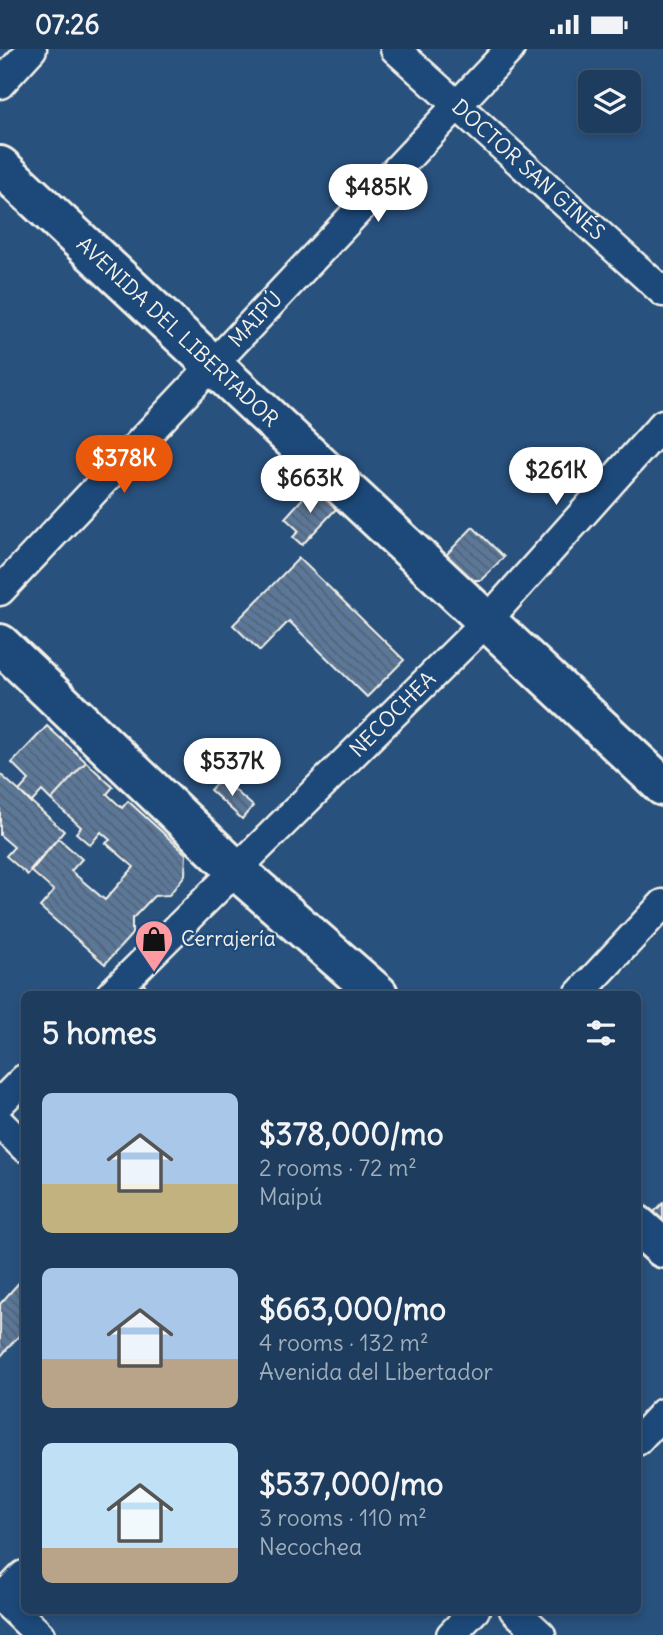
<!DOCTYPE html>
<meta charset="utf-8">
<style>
:root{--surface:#1e3d5e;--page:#264464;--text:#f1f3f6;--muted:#a1aebc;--line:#3c5673;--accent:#ea580c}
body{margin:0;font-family:Delius,sans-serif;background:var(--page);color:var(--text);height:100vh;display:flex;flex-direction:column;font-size:26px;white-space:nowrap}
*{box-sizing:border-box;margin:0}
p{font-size:23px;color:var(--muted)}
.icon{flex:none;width:38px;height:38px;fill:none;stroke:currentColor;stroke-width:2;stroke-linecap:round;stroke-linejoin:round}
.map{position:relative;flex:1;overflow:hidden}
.panel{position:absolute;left:21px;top:942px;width:620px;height:623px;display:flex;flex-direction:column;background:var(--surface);border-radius:10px;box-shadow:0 4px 10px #0003,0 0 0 2px var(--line)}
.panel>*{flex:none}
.tools{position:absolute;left:578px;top:21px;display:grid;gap:14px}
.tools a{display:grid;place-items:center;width:63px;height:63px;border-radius:10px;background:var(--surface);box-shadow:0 4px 10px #0003,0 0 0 2px var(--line);font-size:35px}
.price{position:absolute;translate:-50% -60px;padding:0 16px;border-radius:24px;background:#fff;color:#222;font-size:23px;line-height:46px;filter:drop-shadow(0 2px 4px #0008)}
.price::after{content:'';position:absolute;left:50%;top:42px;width:21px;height:16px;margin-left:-10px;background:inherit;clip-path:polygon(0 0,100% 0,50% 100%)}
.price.current{background:var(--accent);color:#fff}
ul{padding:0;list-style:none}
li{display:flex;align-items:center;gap:21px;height:175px;padding:0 21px}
li span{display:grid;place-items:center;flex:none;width:196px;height:140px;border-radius:10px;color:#555}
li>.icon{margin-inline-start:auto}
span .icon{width:84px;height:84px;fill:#fffc;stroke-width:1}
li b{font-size:30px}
h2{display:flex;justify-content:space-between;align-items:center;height:84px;padding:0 21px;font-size:30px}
.status{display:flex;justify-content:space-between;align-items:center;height:49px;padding:0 35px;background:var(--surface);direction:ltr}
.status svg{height:19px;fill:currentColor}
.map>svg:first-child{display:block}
.building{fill:url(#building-back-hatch);stroke:#f4f1e8;stroke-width:2}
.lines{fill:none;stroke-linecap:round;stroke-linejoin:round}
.minor-casing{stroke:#f4f1e8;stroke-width:33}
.secondary-casing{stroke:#f4f1e8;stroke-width:44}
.minor{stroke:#1f4a7a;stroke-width:28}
.secondary{stroke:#1f4a7a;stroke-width:38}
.labels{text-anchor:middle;stroke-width:5;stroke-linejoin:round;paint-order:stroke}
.street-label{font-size:21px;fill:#f4f1e8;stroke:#1f4a7a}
.poi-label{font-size:21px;fill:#f4f1e8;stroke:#1f4a7a;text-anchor:start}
</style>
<div class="status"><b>07:26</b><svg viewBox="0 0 49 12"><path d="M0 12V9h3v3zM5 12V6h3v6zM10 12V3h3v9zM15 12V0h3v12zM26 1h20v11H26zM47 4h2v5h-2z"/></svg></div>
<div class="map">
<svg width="663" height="1586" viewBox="0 0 663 1586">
<defs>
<pattern id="building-back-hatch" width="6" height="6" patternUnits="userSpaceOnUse" patternTransform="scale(1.75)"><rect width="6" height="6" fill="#5b7899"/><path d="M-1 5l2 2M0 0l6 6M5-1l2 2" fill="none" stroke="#536274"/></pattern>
</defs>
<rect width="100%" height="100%" fill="#28517e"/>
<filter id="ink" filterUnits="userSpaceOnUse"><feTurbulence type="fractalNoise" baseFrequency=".0143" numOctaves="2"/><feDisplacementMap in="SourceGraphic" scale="14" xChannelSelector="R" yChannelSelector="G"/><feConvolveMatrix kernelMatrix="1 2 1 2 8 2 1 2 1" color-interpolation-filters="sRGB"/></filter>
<g filter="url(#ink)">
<path class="building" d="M 313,438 L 337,459 L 302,496 L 293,488 L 299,482 L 285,469 Z
M 473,478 L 504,508 L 481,531 L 469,531 L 445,507 Z
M 299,509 L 404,611 L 367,648 L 289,572 L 260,602 L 233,576 Z
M 47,677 L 86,713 L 51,751 L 42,742 L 31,754 L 19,742 L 29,731 L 12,714 Z
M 86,713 L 113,738 L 107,745 L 122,759 L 128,752 L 186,805 L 185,826 L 169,846 L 154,847 L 132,870 L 132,885 L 105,915 L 40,858 L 54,842 L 30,821 L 58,789 L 82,810 L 71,822 L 105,851 L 134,818 L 106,794 L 110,791 L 101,783 L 90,796 L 76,784 L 81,778 L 51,751 Z
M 0,725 L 64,782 L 28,826 L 6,807 L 14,798 L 0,786 Z
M 221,729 L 253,757 L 242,770 L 210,741 Z
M 138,930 L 154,945 L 123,945 Z
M 663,1154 L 663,1172 L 654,1163 Z
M 24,1228 L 24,1281 L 0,1308 L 0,1255 Z"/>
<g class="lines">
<g class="minor-casing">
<g id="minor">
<path id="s1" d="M 395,0 L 663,243"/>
<path d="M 0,35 L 32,0"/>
<path id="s2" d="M 0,542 L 510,0"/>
<path id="s3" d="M 111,945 L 485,574 L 663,375"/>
<path d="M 579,945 L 663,855"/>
<path d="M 0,1054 L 24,1030"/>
<path d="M 0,1074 L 24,1098"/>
<path d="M 637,1392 L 663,1364"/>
<path d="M 0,1548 L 40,1586"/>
<path d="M 0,1551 L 24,1526"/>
<path d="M 514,1561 L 541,1586"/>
<path d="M 451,1586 L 475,1561"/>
</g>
</g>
<g class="secondary-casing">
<g id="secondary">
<path id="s4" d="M 0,117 L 663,737"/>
<path d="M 0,595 L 236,821 L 378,945"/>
<path d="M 637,1176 L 663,1199"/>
</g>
</g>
<use href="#minor" class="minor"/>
<use href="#secondary" class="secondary"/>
</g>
</g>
<defs>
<g id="shop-pin" transform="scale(2.0125)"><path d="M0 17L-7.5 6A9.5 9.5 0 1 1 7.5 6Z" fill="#ff9aa2" stroke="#1f4a7a"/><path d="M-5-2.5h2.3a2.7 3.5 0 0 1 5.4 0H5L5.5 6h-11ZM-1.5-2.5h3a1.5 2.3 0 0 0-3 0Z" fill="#111"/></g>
</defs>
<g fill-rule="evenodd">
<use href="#shop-pin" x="154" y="890"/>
</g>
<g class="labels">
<g class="street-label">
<text dy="7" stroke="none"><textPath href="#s1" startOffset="180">DOCTOR SAN GINÉS</textPath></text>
<text dy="7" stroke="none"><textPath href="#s2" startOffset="373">MAIPÚ</textPath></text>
<text dy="7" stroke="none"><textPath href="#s4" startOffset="243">AVENIDA DEL LIBERTADOR</textPath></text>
<text dy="7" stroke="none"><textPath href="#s3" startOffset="397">NECOCHEA</textPath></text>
</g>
<g class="poi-label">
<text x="181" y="897">Cerrajería</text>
</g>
</g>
</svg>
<div class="tools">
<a><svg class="icon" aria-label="layers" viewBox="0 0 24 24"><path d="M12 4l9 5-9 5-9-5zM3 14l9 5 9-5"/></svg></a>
</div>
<b class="price" style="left:378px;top:175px">$485K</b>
<b class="price current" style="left:124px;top:446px">$378K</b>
<b class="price" style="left:556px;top:458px">$261K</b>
<b class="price" style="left:310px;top:466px">$663K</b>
<b class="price" style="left:232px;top:749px">$537K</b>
<section class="panel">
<h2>5 homes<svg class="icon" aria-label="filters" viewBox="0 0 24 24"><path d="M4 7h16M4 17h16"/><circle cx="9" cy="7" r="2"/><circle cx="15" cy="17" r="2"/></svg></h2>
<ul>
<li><span style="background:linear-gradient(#a9c7e8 65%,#c2b280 0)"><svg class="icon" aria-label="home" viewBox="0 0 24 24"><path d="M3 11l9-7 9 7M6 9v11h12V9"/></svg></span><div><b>$378,000/mo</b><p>2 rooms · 72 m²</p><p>Maipú</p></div></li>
<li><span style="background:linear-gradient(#a9c7e8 65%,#b9a48a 0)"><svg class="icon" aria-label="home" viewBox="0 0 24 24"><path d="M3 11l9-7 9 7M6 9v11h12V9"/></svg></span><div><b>$663,000/mo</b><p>4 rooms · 132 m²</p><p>Avenida del Libertador</p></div></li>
<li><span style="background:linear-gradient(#bfe0f5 75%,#b9a48a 0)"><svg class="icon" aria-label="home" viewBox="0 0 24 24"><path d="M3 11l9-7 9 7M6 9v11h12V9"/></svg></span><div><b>$537,000/mo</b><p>3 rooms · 110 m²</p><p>Necochea</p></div></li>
</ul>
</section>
</div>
